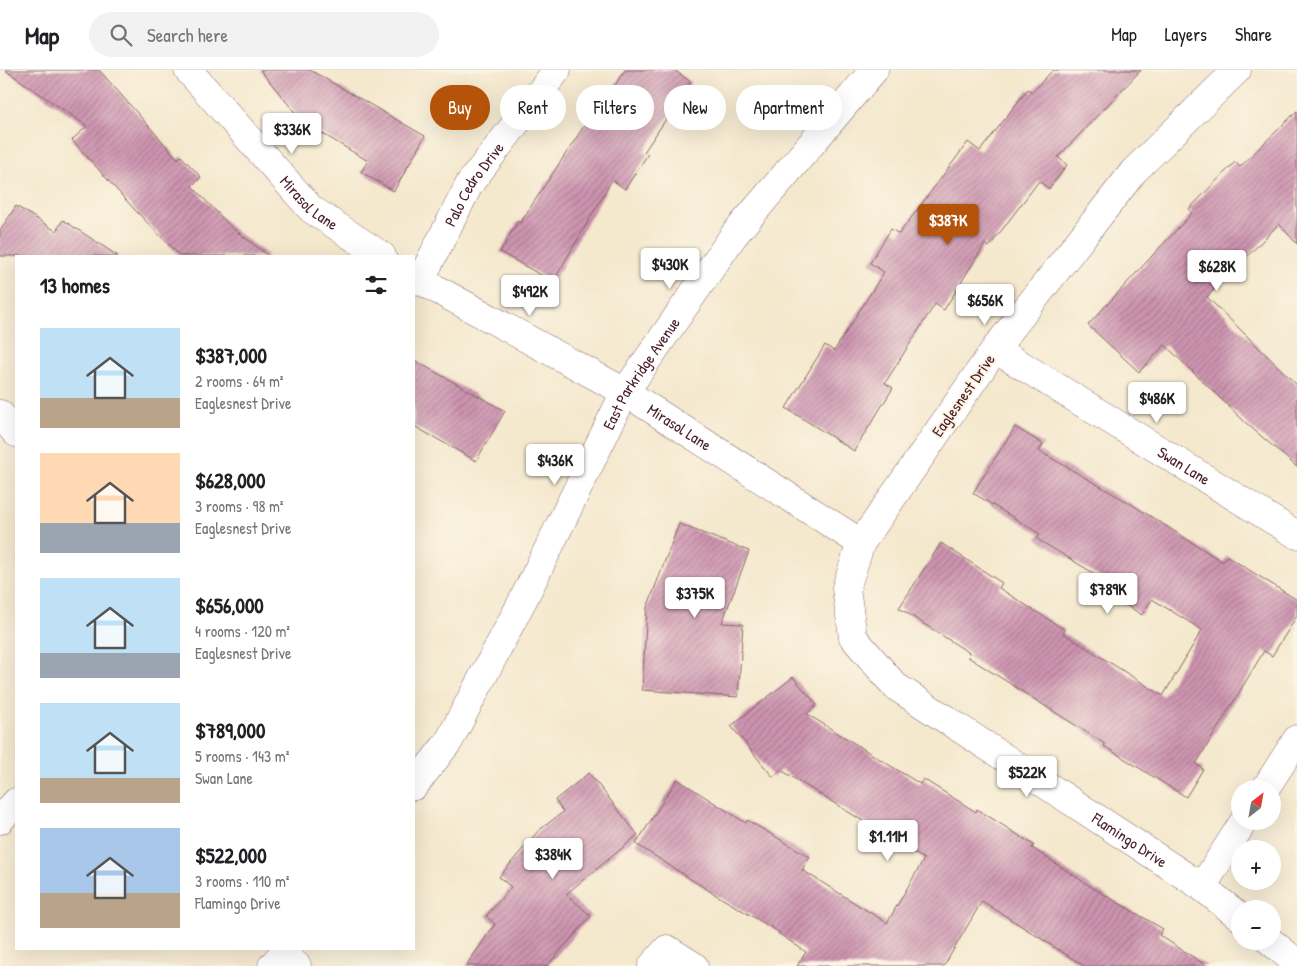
<!DOCTYPE html>
<meta charset="utf-8">
<style>
:root{--surface:#fff;--page:#f2f2f2;--text:#202124;--muted:#757577;--line:#e0e0e0;--accent:#b45309}
body{margin:0;font-family:"Patrick Hand",sans-serif;background:var(--page);color:var(--text);height:100vh;display:flex;flex-direction:column;font-size:19px;white-space:nowrap}
*{box-sizing:border-box;margin:0}
p{font-size:16px;color:var(--muted)}
.icon{flex:none;width:28px;height:28px;fill:none;stroke:currentColor;stroke-width:2;stroke-linecap:round;stroke-linejoin:round}
.map{position:relative;flex:1;overflow:hidden}
.details{position:absolute;left:15px;top:185px;width:400px;height:695px;display:flex;flex-direction:column;background:var(--surface);border-radius:0px;box-shadow:0 5px 20px #0002}
.details>*{flex:none}
.banner{position:absolute;left:430px;top:15px;width:475px;height:45px;display:flex;gap:10px}
.needle{width:32px;rotate:31deg}
.buttons{position:absolute;left:1231px;top:710px;display:grid;gap:10px}
.buttons a{display:grid;place-items:center;width:50px;height:50px;border-radius:50%;background:var(--surface);box-shadow:0 5px 20px #0002;font-size:25px}
.price{position:absolute;translate:-50% -42px;padding:0 11px;border-radius:5px;background:#fff;color:#222;font-size:16px;line-height:32px;filter:drop-shadow(0 1px 2px #0008)}
.price::after{content:'';position:absolute;left:50%;top:30px;width:15px;height:11px;margin-left:-8px;background:inherit;clip-path:polygon(0 0,100% 0,50% 100%)}
.price.on{background:var(--accent);color:#fff}
ul{padding:0;list-style:none}
li{display:flex;align-items:center;gap:15px;height:125px;padding:0 25px}
li span{display:grid;place-items:center;flex:none;width:140px;height:100px;border-radius:0px;color:#555}
li>.icon{margin-inline-start:auto}
span .icon{width:60px;height:60px;fill:#fffc;stroke-width:1}
li b{font-size:21px}
h2{display:flex;justify-content:space-between;align-items:center;height:60px;padding:0 25px;font-size:21px}
.tag{padding:0 18px;border-radius:22px;background:var(--surface);box-shadow:0 5px 20px #0002;font-size:18px;line-height:45px}
.tag.on{background:var(--accent);color:#fff}
header{display:flex;align-items:center;gap:30px;box-sizing:border-box;height:70px;padding:0 25px;background:var(--surface);border-bottom:1px solid var(--line)}
header strong{font-size:24px}
nav{display:flex;gap:28px;margin-inline-start:auto;font-size:18px}
.search{width:350px;height:45px;background:var(--page);display:flex;align-items:center;gap:12px;box-sizing:border-box;padding:0 18px;border-radius:28px;color:var(--muted);font-size:19px}
.map>svg:first-child{display:block}
.building{fill:url(#building-hatch)}
.lines{fill:none;stroke-linecap:round;stroke-linejoin:round}
.minor-casing{stroke:#866564;stroke-width:29}
.major-casing{stroke:#866564;stroke-width:29}
.minor{stroke:#fff;stroke-width:28}
.major{stroke:#fff;stroke-width:28}
.labels{text-anchor:middle;stroke-width:4;stroke-linejoin:round;paint-order:stroke}
.street-label{font-size:16px;fill:#4a1f2b;stroke:#fcf5e5}
</style>
<header>
<strong>Map</strong>
<div class="search"><svg class="icon" aria-label="search" viewBox="0 0 24 24"><circle cx="10" cy="10" r="6"/><path d="M15 15l6 6"/></svg>Search here</div>
<nav><a>Map</a><a>Layers</a><a>Share</a></nav>
</header>
<div class="map">
<svg width="1297" height="896" viewBox="0 0 1297 896">
<defs>
<pattern id="building-hatch" width="6" height="6" patternUnits="userSpaceOnUse" patternTransform="scale(1.25)"><rect width="6" height="6" fill="#cd94b0"/><path d="M-1 1l2-2M0 6l6-6M5 7l2-2" fill="none" stroke="#a8788f"/></pattern>
</defs>
<rect width="100%" height="100%" fill="#fcf5e5"/>
<filter id="ink" filterUnits="userSpaceOnUse"><feTurbulence type="fractalNoise" baseFrequency=".02" numOctaves="2"/><feDisplacementMap in="SourceGraphic" scale="10" xChannelSelector="R" yChannelSelector="G"/><feConvolveMatrix kernelMatrix="1 2 1 2 8 2 1 2 1" color-interpolation-filters="sRGB"/></filter>
<filter id="wash" filterUnits="userSpaceOnUse"><feTurbulence type="fractalNoise" baseFrequency=".0096" numOctaves="4" result="noise"/><feDisplacementMap in="SourceGraphic" scale="20" xChannelSelector="R" yChannelSelector="G"/><feGaussianBlur stdDeviation="1.12" result="paint"/><feColorMatrix in="noise" values="0 0 0 0 0 0 0 0 0 0 0 0 0 0 0 0 0 1.4 0 .05"/><feComposite in="paint" operator="in"/></filter>
<g filter="url(#wash)">
<rect width="100%" height="100%" fill="#f4e8cd"/>
<g id="blocks">
<path class="building" d="M 5,0 L 99,0 L 178,89 L 181,86 L 201,107 L 192,116 L 231,157 L 269,186 L 180,186 L 134,139 L 72,70 L 87,56 Z
M 260,0 L 310,0 L 425,66 L 394,121 L 361,102 L 368,91 L 303,52 Z
M 625,0 L 674,0 L 691,12 L 644,82 L 648,84 L 625,119 L 612,110 L 553,212 L 500,182 L 518,151 L 520,153 L 590,47 L 593,48 Z
M 1053,0 L 1141,0 L 1058,87 L 1067,95 L 1049,119 L 1039,111 L 989,177 L 985,174 L 944,240 L 935,234 L 885,313 L 893,318 L 854,381 L 786,338 L 825,275 L 834,281 L 884,202 L 870,193 L 891,159 L 899,164 L 968,72 L 980,81 L 1028,19 L 1032,22 Z
M 1297,41 L 1297,174 L 1279,154 L 1207,227 L 1297,315 L 1297,397 L 1246,353 L 1165,275 L 1139,302 L 1088,255 L 1192,143 L 1189,139 L 1235,92 L 1240,97 Z
M 16,136 L 56,161 L 63,150 L 118,186 L 0,186 L 0,161 Z
M 414,290 L 505,341 L 476,391 L 414,356 Z
M 1015,357 L 1043,374 L 1039,381 L 1131,434 L 1223,492 L 1227,486 L 1297,530 L 1297,546 L 1272,586 L 1264,581 L 1196,694 L 1203,699 L 1186,727 L 1104,676 L 1105,674 L 968,587 L 971,584 L 899,538 L 941,473 L 1002,513 L 999,518 L 1065,560 L 1063,563 L 1163,626 L 1202,560 L 1152,529 L 1142,545 L 1105,521 L 1110,513 L 1037,469 L 1040,464 L 973,423 Z
M 679,454 L 749,481 L 722,553 L 743,554 L 738,627 L 642,620 L 647,538 Z
M 793,607 L 817,635 L 807,644 L 920,714 L 923,709 L 976,742 L 977,739 L 1034,775 L 1032,778 L 1093,818 L 1163,859 L 1159,865 L 1207,896 L 1084,896 L 982,831 L 944,896 L 797,896 L 806,882 L 778,863 L 779,862 L 711,822 L 636,774 L 677,709 L 746,753 L 747,750 L 810,787 L 802,800 L 887,853 L 924,789 L 781,700 L 773,707 L 731,656 Z
M 589,703 L 638,765 L 566,824 L 591,846 L 547,896 L 466,896 L 495,854 L 486,846 L 511,817 L 499,807 L 538,761 L 563,742 L 555,730 Z"/>
</g>
</g>
<g filter="url(#ink)">
<use href="#blocks" fill-opacity="0" stroke="#866564" stroke-width="1"/>
<g class="lines">
<g class="minor-casing">
<g id="minor">
<path id="s1" d="M 188,0 L 311,139 L 382,186"/>
<path id="s2" d="M 1237,0 L 1134,101 L 995,279 L 861,473 L 846,518 L 853,567 L 895,616 L 1202,817 L 1240,847"/>
<path id="s3" d="M 414,207 L 625,322 L 861,473"/>
<path id="s4" d="M 420,211 L 470,113 L 557,0"/>
<path id="s5" d="M 995,279 L 1297,465"/>
<path d="M 0,344 L 16,363"/>
<path d="M 1265,719 L 1297,669"/>
<path d="M 0,750 L 16,732"/>
<path d="M 1202,817 L 1244,751"/>
<path d="M 1270,871 L 1297,893"/>
<path d="M 283,884 L 297,896"/>
<path d="M 652,896 L 667,879 L 694,896"/>
</g>
</g>
<g class="major-casing">
<g id="major">
<path id="s6" d="M 414,716 L 449,671 L 524,528 L 625,322 L 734,165 L 874,0"/>
<path d="M 272,896 L 287,879"/>
</g>
</g>
<use href="#minor" class="minor"/>
<use href="#major" class="major"/>
</g>
</g>
<g class="labels">
<g class="street-label">
<text dy="6" stroke="none"><textPath href="#s4" startOffset="111">Palo Cedro Drive</textPath></text>
<text dy="6" stroke="none"><textPath href="#s1" startOffset="180">Mirasol Lane</textPath></text>
<text dy="6" stroke="none"><textPath href="#s6" startOffset="472">East Parkridge Avenue</textPath></text>
<text transform="translate(963 325) rotate(-55)" y="6">Eaglesnest Drive</text>
<text dy="6" stroke="none"><textPath href="#s3" startOffset="305">Mirasol Lane</textPath></text>
<text dy="6" stroke="none"><textPath href="#s5" startOffset="222">Swan Lane</textPath></text>
<text dy="6" stroke="none"><textPath href="#s2" startOffset="1048">Flamingo Drive</textPath></text>
</g>
</g>
</svg>
<div class="buttons">
<a><svg class="needle" viewBox="-14 -14 28 28"><path d="M0-13l5 13h-10z" fill="#e53935"/><path d="M0 13l5-13h-10z" fill="#757577"/></svg></a>
<a>+</a>
<a>−</a>
</div>
<b class="price" style="left:292px;top:85px">$336K</b>
<b class="price on" style="left:948px;top:176px">$387K</b>
<b class="price" style="left:670px;top:220px">$430K</b>
<b class="price" style="left:1217px;top:222px">$628K</b>
<b class="price" style="left:530px;top:247px">$492K</b>
<b class="price" style="left:985px;top:256px">$656K</b>
<b class="price" style="left:1157px;top:354px">$486K</b>
<b class="price" style="left:555px;top:416px">$436K</b>
<b class="price" style="left:1108px;top:545px">$789K</b>
<b class="price" style="left:695px;top:549px">$375K</b>
<b class="price" style="left:1027px;top:728px">$522K</b>
<b class="price" style="left:888px;top:792px">$1.11M</b>
<b class="price" style="left:553px;top:810px">$384K</b>
<div class="banner">
<a class="tag on">Buy</a>
<a class="tag">Rent</a>
<a class="tag">Filters</a>
<a class="tag">New</a>
<a class="tag">Apartment</a>
</div>
<section class="details">
<h2>13 homes<svg class="icon" aria-label="filters" viewBox="0 0 24 24"><path d="M4 7h16M4 17h16"/><circle cx="9" cy="7" r="2"/><circle cx="15" cy="17" r="2"/></svg></h2>
<ul>
<li><span style="background:linear-gradient(#bfe0f5 70%,#b9a48a 0)"><svg class="icon" aria-label="home" viewBox="0 0 24 24"><path d="M3 11l9-7 9 7M6 9v11h12V9"/></svg></span><div><b>$387,000</b><p>2 rooms · 64 m²</p><p>Eaglesnest Drive</p></div></li>
<li><span style="background:linear-gradient(#ffd9b3 70%,#9aa5b1 0)"><svg class="icon" aria-label="home" viewBox="0 0 24 24"><path d="M3 11l9-7 9 7M6 9v11h12V9"/></svg></span><div><b>$628,000</b><p>3 rooms · 98 m²</p><p>Eaglesnest Drive</p></div></li>
<li><span style="background:linear-gradient(#bfe0f5 75%,#9aa5b1 0)"><svg class="icon" aria-label="home" viewBox="0 0 24 24"><path d="M3 11l9-7 9 7M6 9v11h12V9"/></svg></span><div><b>$656,000</b><p>4 rooms · 120 m²</p><p>Eaglesnest Drive</p></div></li>
<li><span style="background:linear-gradient(#bfe0f5 75%,#b9a48a 0)"><svg class="icon" aria-label="home" viewBox="0 0 24 24"><path d="M3 11l9-7 9 7M6 9v11h12V9"/></svg></span><div><b>$789,000</b><p>5 rooms · 143 m²</p><p>Swan Lane</p></div></li>
<li><span style="background:linear-gradient(#a9c7e8 65%,#b9a48a 0)"><svg class="icon" aria-label="home" viewBox="0 0 24 24"><path d="M3 11l9-7 9 7M6 9v11h12V9"/></svg></span><div><b>$522,000</b><p>3 rooms · 110 m²</p><p>Flamingo Drive</p></div></li>
</ul>
</section>
</div>
